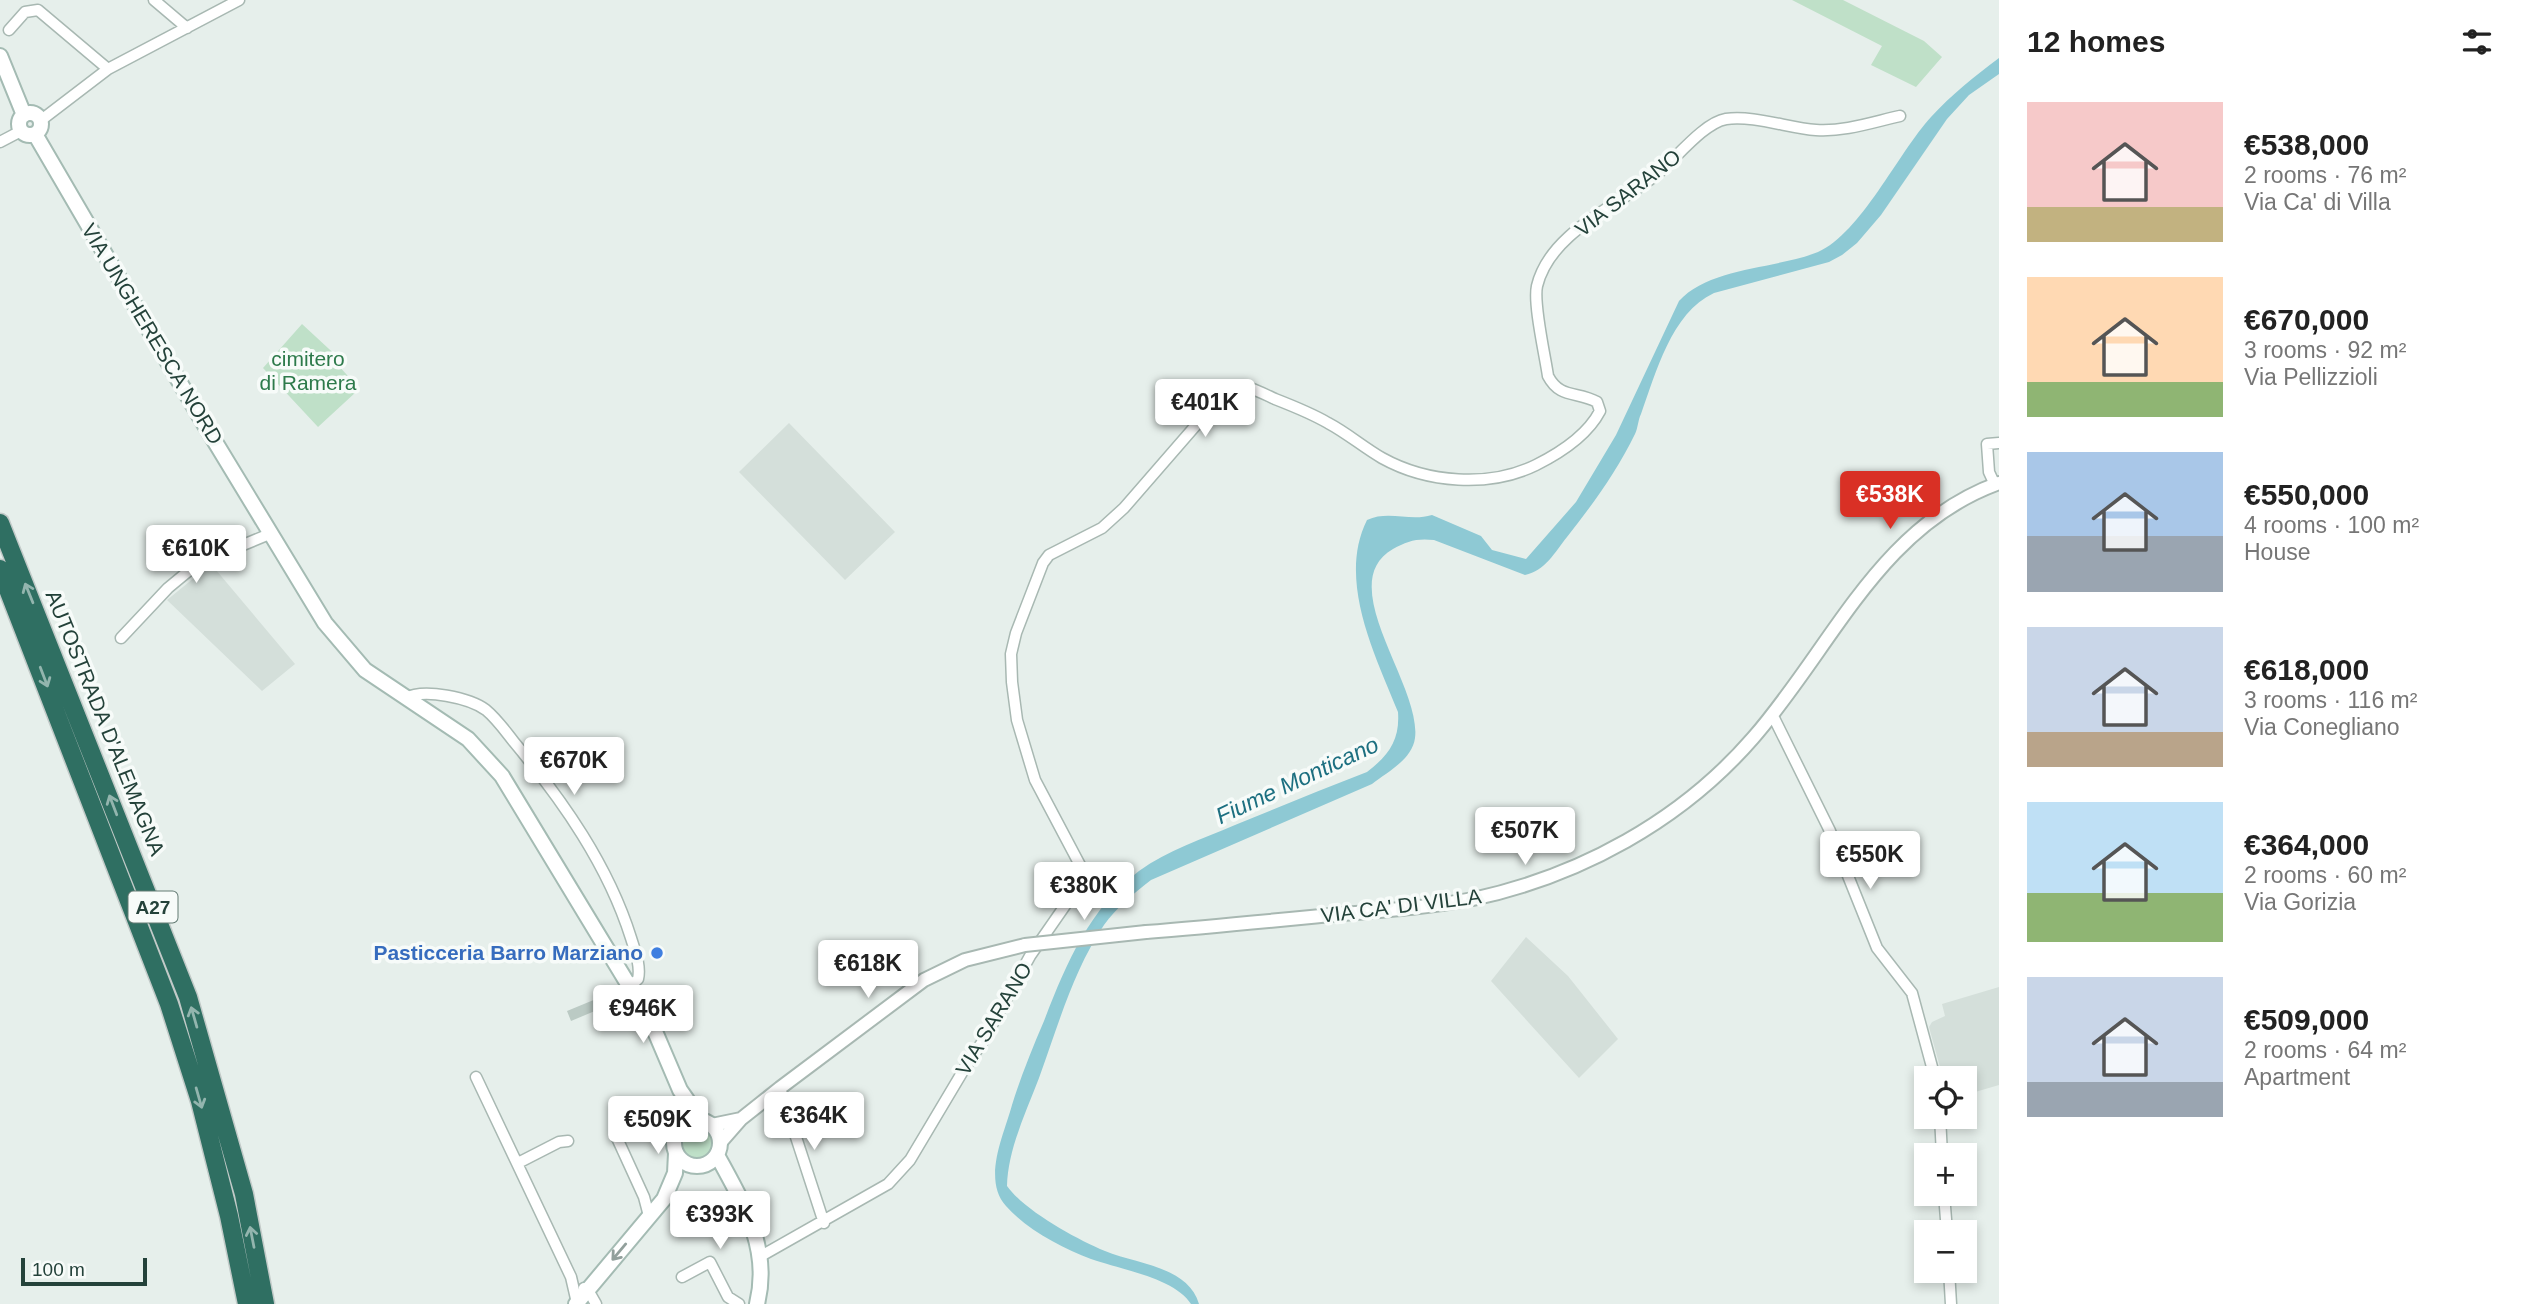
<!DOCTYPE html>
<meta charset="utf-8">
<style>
:root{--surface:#fff;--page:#f6f6f6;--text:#222;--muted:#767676;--accent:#d93025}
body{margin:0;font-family:Helvetica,sans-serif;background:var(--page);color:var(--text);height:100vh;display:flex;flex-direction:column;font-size:26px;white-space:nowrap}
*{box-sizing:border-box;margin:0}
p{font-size:23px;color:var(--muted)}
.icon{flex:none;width:38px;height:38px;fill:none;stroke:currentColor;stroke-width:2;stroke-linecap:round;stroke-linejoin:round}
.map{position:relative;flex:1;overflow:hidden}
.drawer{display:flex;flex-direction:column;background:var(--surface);width:525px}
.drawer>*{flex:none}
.tools{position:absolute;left:1914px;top:1066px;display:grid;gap:14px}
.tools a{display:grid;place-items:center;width:63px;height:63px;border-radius:0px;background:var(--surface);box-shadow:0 4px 10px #0003;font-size:35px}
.scale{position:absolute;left:21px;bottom:18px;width:126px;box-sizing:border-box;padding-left:7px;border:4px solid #24423a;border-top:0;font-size:19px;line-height:24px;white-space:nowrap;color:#24423a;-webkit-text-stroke:5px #f7fbf9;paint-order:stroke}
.price{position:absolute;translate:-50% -60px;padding:0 16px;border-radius:7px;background:#fff;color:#222;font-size:23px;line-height:46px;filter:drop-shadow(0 2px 4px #0008)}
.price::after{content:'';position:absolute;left:50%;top:42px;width:21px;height:16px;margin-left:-10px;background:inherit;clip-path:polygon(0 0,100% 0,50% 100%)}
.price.active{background:var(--accent);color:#fff}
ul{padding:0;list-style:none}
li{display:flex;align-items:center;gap:21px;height:175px;padding:0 28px}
li span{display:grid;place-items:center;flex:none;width:196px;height:140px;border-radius:0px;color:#555}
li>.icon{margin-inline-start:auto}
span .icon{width:84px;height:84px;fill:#fffc;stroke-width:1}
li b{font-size:30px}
h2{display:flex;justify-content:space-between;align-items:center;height:84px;padding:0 28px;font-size:30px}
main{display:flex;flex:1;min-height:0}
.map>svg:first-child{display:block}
.built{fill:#d4dfda}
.green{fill:#bfe0c8}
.water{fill:#8ec9d4}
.building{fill:#bbcac4}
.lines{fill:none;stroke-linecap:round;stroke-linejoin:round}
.minor-casing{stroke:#a8b8b2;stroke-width:13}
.tertiary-casing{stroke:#a8b8b2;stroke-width:16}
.secondary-casing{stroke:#a4bbb3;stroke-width:18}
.motorway-casing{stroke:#c2cac8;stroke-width:21}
.minor{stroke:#fff;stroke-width:10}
.tertiary{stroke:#fff;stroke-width:12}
.secondary{stroke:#fff;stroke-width:14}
.motorway{stroke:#2f6f62;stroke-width:18}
.tertiary-bridge-casing{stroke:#a8b8b2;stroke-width:16;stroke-linecap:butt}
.tertiary-bridge{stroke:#fff;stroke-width:12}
.oneway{stroke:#93b5ae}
.oneway2{stroke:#92a09c}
.shop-dot{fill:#3f7fe0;stroke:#f7fbf9;stroke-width:2.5}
.labels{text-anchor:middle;stroke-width:7;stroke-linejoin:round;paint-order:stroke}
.shield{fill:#f7fbf9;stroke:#637a73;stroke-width:2}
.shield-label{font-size:19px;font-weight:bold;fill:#24423a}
.street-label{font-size:21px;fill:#24423a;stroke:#f7fbf9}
.park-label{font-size:21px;fill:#2d7a4b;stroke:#f7fbf9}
.shop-label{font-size:21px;font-weight:bold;fill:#366cbe;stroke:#f7fbf9;text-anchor:end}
.water-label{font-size:23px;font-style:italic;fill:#1c6f80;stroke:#f7fbf9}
</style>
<main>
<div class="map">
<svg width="1999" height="1304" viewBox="0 0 1999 1304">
<rect width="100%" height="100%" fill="#e6efeb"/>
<path class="built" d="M 789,423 L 895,532 L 845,580 L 739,472 Z
M 211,564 L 295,664 L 262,691 L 167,600 Z
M 1526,937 L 1568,976 L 1618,1039 L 1579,1078 L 1491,981 Z
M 1999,987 L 1999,1085 L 1965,1095 L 1965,1078 L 1943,1078 L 1929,1027 L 1932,1022 L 1945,1016 L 1942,1004 Z"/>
<path class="green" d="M 1792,0 L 1843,0 L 1924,41 L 1942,57 L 1916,87 L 1871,65 L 1882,46 Z
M 302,324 L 342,361 L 338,365 L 356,385 L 352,388 L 356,392 L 318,427 L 263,368 Z
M681 1144a17 17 0 1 1 34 0a17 17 0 1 1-34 0Z"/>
<path class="water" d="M 1999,58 L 1999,74 L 1969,95 L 1947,119 L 1881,215 L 1857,243 L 1842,255 L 1829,262 L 1714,293 C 1671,313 1656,373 1641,414 C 1638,420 1638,428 1635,434 C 1617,471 1593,504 1567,537 C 1555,552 1545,571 1525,575 L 1434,540 C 1417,538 1407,541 1393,549 C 1332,584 1422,685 1415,738 C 1412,760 1387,772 1372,784 L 1151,880 C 1134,893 1116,908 1104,925 C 1073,971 1058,1026 1039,1078 C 1026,1112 1008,1149 1007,1186 C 1025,1211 1076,1239 1105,1251 C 1136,1264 1188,1266 1199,1304 L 1191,1304 C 1175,1278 1119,1269 1091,1259 C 1062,1248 1027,1230 1006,1206 C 982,1179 1004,1135 1012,1105 C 1021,1076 1032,1049 1044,1021 C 1066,964 1089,909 1139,871 C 1168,850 1202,839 1235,825 C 1279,807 1323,789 1367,772 C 1389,755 1400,740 1398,712 C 1375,655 1337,580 1367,520 C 1389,510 1410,522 1432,515 L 1481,536 L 1492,550 L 1526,559 L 1576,502 L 1616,435 L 1679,301 C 1710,267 1776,269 1818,252 C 1861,233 1898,153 1931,117 C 1951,95 1975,76 1999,58 Z"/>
<path class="building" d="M 613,992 L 624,1019 L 610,1025 L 602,1008 L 571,1021 L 567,1011 Z"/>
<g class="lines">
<g class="minor-casing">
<path id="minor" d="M 154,0 L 187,28
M 9,30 L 25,12 L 38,10 L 108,69
M 40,121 L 108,69 L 239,0
M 0,142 L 21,131
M 1995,485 L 1989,472 L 1987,444 L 1999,443
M 121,638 L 168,588 L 197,564 L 272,533
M 406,698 C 424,688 470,698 486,710 C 497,719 506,732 514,742 C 563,801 608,865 631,938 C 635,951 641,966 638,979 L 629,987
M 1772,714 L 1830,831 L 1877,948 L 1912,993 L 1935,1078
M 476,1077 L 571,1277 L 577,1303
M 780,1088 L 824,1223
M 1940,1116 L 1942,1155
M 617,1138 L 644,1197 L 649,1216
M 518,1163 L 559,1142 L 568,1141
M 1944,1194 L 1947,1232
M 761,1256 L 888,1184 L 910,1160 L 966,1066 L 983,1041 L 1030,956 L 1080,884 L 1081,867 L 1035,780 L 1017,720 L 1012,682 L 1011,654 L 1016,633 L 1043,563 L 1049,555 L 1102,528 L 1124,508 L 1230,386 C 1246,384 1260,392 1275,399 C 1293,406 1311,413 1328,423 C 1347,433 1363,447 1382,458 C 1427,483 1489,488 1536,465 C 1560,453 1587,436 1600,411 L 1597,402 C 1577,391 1560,399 1548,376 C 1545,355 1533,304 1537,286 C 1550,232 1618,206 1656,175 C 1675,160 1703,123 1726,119 C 1753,115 1789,128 1816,130 C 1844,132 1873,122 1900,116
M 1949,1270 L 1951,1304
M 682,1277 L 710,1262 L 728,1297 L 739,1304
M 584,1288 L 588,1290 L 596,1304"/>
</g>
<g class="tertiary-casing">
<path id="tertiary" d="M 1146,932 C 1208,927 1269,921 1331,915 C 1378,911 1426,908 1473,899 C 1580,876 1681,821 1753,738 C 1832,648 1879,526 1999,483
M 712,1125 L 741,1119
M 720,1143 L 741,1119 L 780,1088 L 924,980 L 965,960 L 1025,945"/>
</g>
<g class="secondary-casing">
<path id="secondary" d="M 0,56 L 24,115
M19 124a11 11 0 1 1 22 0a11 11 0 1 1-22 0Z
M 35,134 L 200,417 L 325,623 L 365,670 L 468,739 L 502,776 L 651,1022 L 680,1090 L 701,1120
M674 1143a23 23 0 1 1 46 0a23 23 0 1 1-46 0Z
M 717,1155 C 743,1203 771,1248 757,1304
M 576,1304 L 664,1199 L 675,1173 L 676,1153"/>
</g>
<g class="motorway-casing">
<path id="motorway" d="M 0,523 L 188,997 L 244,1194 L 265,1304
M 0,569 L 169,1004 L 200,1101 L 229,1216 L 247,1304"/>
</g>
<use href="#minor" class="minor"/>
<use href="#tertiary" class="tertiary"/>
<use href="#secondary" class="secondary"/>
<use href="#motorway" class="motorway"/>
<g class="tertiary-bridge-casing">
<path id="tertiary-bridge" d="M 1025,945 L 1146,932"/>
</g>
<use href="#tertiary-bridge" class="tertiary-bridge"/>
</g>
<defs><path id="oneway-shaft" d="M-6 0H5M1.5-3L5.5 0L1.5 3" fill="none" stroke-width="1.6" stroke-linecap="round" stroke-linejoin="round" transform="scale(1.75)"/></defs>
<g class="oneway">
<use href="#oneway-shaft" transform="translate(29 593) rotate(-112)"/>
<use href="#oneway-shaft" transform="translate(44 677) rotate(69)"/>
<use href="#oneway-shaft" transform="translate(113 805) rotate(-111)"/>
<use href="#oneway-shaft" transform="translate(194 1017) rotate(-106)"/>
<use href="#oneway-shaft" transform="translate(199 1098) rotate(74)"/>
<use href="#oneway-shaft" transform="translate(252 1237) rotate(-101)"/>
</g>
<use class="oneway2" href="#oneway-shaft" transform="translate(619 1252) rotate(130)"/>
<circle class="shop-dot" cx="657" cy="953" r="7"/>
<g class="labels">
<rect class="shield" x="128.5" y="891.5" width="49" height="31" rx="5"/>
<g class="shield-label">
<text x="153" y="914">A27</text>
</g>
<g class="street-label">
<text transform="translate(1628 193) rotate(-38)" y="7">VIA SARANO</text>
<text transform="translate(152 334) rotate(59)" y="7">VIA UNGHERESCA NORD</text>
<text transform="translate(105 723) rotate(68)" y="7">AUTOSTRADA D'ALEMAGNA</text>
<text transform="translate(1401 906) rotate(-7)" y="7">VIA CA' DI VILLA</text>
<text transform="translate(994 1019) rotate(-59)" y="7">VIA SARANO</text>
</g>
<g class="park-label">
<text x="308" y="366">cimitero<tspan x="308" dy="24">di Ramera</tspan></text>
</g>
<g class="shop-label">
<text x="643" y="960">Pasticceria Barro Marziano</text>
</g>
<g class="water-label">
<text transform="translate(1297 780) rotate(-25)" y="8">Fiume Monticano</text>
</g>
</g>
</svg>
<div class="tools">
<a><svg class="icon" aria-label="locate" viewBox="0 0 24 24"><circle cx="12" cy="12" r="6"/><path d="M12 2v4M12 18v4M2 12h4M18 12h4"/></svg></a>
<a>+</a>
<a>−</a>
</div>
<div class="scale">100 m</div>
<b class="price" style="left:1205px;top:439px">€401K</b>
<b class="price active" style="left:1890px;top:531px">€538K</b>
<b class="price" style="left:196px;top:585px">€610K</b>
<b class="price" style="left:574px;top:797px">€670K</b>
<b class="price" style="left:1525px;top:867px">€507K</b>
<b class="price" style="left:1870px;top:891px">€550K</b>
<b class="price" style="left:1084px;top:922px">€380K</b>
<b class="price" style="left:868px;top:1000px">€618K</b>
<b class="price" style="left:643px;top:1045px">€946K</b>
<b class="price" style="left:814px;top:1152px">€364K</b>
<b class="price" style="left:658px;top:1156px">€509K</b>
<b class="price" style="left:720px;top:1251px">€393K</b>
</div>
<section class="drawer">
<h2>12 homes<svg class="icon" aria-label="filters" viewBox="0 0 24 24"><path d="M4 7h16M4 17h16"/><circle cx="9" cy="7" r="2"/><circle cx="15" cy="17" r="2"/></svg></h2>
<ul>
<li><span style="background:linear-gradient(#f6c9c9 75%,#c2b280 0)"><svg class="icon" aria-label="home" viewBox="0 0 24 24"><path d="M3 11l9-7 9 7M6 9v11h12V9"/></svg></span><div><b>€538,000</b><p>2 rooms · 76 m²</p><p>Via Ca' di Villa</p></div></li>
<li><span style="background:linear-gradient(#ffd9b3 75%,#8fb573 0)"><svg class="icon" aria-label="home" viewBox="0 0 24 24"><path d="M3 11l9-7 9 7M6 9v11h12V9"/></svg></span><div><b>€670,000</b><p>3 rooms · 92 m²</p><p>Via Pellizzioli</p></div></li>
<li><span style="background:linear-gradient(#a9c7e8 60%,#9aa5b1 0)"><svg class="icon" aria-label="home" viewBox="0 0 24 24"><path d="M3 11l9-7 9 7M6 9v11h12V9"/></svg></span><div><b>€550,000</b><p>4 rooms · 100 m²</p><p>House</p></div></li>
<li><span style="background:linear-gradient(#c9d6e8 75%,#b9a48a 0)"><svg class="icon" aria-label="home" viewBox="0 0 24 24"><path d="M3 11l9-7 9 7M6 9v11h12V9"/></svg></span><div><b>€618,000</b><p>3 rooms · 116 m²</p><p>Via Conegliano</p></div></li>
<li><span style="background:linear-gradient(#bfe0f5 65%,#8fb573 0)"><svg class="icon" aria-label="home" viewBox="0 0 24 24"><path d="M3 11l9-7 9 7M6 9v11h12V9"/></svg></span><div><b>€364,000</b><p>2 rooms · 60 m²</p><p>Via Gorizia</p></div></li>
<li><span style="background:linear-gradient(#c9d6e8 75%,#9aa5b1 0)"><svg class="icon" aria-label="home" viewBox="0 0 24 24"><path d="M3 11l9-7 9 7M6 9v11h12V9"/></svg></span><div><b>€509,000</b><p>2 rooms · 64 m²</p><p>Apartment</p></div></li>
</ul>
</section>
</main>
